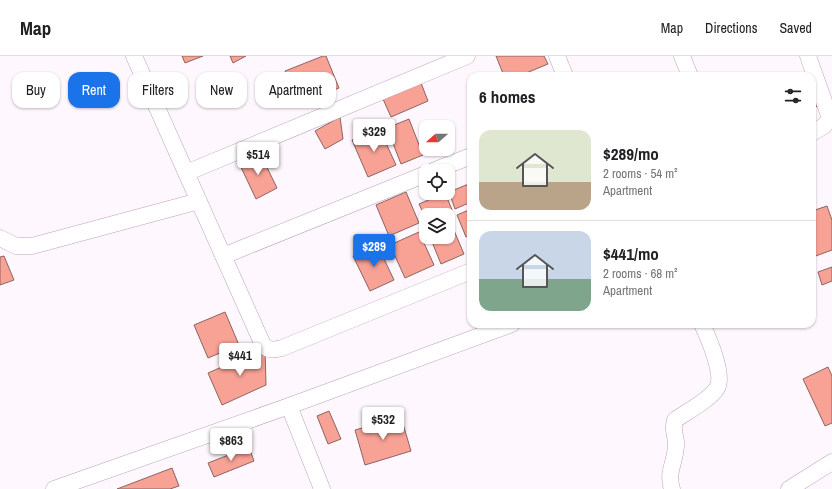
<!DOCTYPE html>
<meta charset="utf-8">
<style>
:root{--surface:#fff;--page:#f6f6f6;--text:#202124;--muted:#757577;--line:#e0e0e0;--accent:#1a73e8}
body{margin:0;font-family:"Archivo Narrow",sans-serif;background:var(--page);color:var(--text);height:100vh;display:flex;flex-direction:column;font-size:15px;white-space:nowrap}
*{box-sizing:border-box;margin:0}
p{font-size:13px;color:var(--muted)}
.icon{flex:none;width:22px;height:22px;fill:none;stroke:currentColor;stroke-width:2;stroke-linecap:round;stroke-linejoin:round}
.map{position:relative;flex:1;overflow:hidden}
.details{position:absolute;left:467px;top:16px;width:349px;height:256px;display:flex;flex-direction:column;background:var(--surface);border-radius:12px;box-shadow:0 1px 3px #0004}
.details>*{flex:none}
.top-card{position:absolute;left:12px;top:16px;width:380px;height:36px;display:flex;gap:8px}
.needle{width:26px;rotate:249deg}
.controls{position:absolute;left:419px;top:64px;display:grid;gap:8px}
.controls a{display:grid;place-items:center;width:36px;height:36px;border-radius:8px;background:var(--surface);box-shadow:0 1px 3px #0004;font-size:20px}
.price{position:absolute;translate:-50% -34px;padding:0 9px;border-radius:4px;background:#fff;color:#222;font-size:13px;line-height:26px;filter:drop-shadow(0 1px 2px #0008)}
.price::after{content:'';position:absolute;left:50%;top:24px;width:12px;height:9px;margin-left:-6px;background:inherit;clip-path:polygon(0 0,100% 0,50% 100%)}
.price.current{background:var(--accent);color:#fff}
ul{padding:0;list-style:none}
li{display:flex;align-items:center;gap:12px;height:100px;padding:0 12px}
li+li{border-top:1px solid var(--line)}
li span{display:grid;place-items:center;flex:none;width:112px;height:80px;border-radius:12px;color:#555}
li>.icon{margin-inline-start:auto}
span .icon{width:48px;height:48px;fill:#fffc;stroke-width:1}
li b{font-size:17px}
h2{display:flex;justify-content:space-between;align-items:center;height:48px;padding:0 12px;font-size:17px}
.tag{padding:0 14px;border-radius:12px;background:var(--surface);box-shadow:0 1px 3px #0004;font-size:14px;line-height:36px}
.tag.current{background:var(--accent);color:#fff}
header{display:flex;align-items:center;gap:24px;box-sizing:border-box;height:56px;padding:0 20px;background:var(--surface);border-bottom:1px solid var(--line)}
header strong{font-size:19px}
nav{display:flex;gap:22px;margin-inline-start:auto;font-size:14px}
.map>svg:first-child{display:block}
.building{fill:#f8a195;stroke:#8b6560}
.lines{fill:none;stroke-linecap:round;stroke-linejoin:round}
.minor-casing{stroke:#bda2be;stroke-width:17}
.minor{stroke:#fff;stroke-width:16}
</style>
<header>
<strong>Map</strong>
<nav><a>Map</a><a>Directions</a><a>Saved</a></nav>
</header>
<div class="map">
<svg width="832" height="433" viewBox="0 0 832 433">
<rect width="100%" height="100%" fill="#fef8fe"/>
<path class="building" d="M 182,0 L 203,0 L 185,7 Z
M 230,0 L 246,0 L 233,7 Z
M 323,0 L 326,0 L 339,32 L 298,48 L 285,15 Z
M 496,0 L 544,0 L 548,8 L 519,20 L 504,20 Z
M 421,27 L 428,45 L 391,61 L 383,43 Z
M 812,32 L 818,50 L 812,52 Z
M 340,61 L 343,83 L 325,93 L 315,75 Z
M 409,63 L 423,99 L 401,108 L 387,72 Z
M 379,72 L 396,109 L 368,121 L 352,84 Z
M 260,97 L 277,132 L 256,143 L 239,107 Z
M 471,127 L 471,146 L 455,153 L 449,136 Z
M 406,136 L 419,167 L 389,180 L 376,149 Z
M 445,137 L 453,156 L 447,159 L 426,159 L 426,163 L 419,148 Z
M 827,150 L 832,164 L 832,194 L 813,201 L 812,155 Z
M 471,153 L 471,178 L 466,181 L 457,159 Z
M 450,165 L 464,198 L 441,208 L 430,181 L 448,181 L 448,166 Z
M 419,176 L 434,209 L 405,222 L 390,189 Z
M 377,188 L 394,224 L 370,235 L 353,200 Z
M 4,200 L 14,224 L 0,229 L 0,201 Z
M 832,211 L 832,225 L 822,229 L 818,216 Z
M 225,256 L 239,289 L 208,302 L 194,269 Z
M 265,292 L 266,329 L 222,349 L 208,317 Z
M 828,311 L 832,320 L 832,367 L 825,370 L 803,323 Z
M 329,355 L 341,383 L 328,388 L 317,360 Z
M 401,361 L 411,395 L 365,409 L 355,374 Z
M 249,391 L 254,405 L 214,421 L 208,407 Z
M 172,412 L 179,430 L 170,433 L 117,433 Z"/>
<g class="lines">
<g class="minor-casing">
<path id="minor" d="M 134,0 L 263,289 C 269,295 274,294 282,292 L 471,215
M 557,0 L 565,20
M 682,0 L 690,20
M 808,0 L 830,62 L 824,70 L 812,77
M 433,115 L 471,100
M 186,117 L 467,0
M 0,182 L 16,190 L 32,190 L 199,145
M 223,200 L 426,118
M 289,350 L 512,268
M 54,433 L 289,350 L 322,433
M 672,433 C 666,415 677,404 676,386 C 675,377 672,373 675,364 C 686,356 710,344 717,332 C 725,319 708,281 702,268
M 789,433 L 832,406"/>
</g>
<use href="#minor" class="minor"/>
</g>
</svg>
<div class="controls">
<a><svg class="needle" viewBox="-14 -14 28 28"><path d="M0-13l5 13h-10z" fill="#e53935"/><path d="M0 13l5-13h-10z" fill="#757577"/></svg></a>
<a><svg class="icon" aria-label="locate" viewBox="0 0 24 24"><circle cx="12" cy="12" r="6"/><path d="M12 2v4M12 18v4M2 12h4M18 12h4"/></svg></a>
<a><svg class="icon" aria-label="layers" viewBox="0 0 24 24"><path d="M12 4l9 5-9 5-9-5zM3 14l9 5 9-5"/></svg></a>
</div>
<b class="price" style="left:374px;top:97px">$329</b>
<b class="price" style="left:258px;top:120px">$514</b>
<b class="price current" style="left:374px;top:212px">$289</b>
<b class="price" style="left:240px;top:321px">$441</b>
<b class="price" style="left:383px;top:385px">$532</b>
<b class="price" style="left:231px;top:406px">$863</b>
<div class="top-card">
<a class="tag">Buy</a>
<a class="tag current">Rent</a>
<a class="tag">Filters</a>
<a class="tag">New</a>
<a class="tag">Apartment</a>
</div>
<section class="details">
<h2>6 homes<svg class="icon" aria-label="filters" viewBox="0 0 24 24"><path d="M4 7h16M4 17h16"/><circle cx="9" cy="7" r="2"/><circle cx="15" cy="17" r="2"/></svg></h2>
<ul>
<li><span style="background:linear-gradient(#dfe7d0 65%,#b9a48a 0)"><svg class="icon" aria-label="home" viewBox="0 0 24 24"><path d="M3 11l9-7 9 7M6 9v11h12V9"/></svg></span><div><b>$289/mo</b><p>2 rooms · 54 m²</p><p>Apartment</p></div></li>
<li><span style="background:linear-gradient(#c9d6e8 60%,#7fa58c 0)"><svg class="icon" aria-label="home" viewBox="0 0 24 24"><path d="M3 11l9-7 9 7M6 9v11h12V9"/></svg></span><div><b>$441/mo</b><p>2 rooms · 68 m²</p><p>Apartment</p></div></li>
</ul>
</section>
</div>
